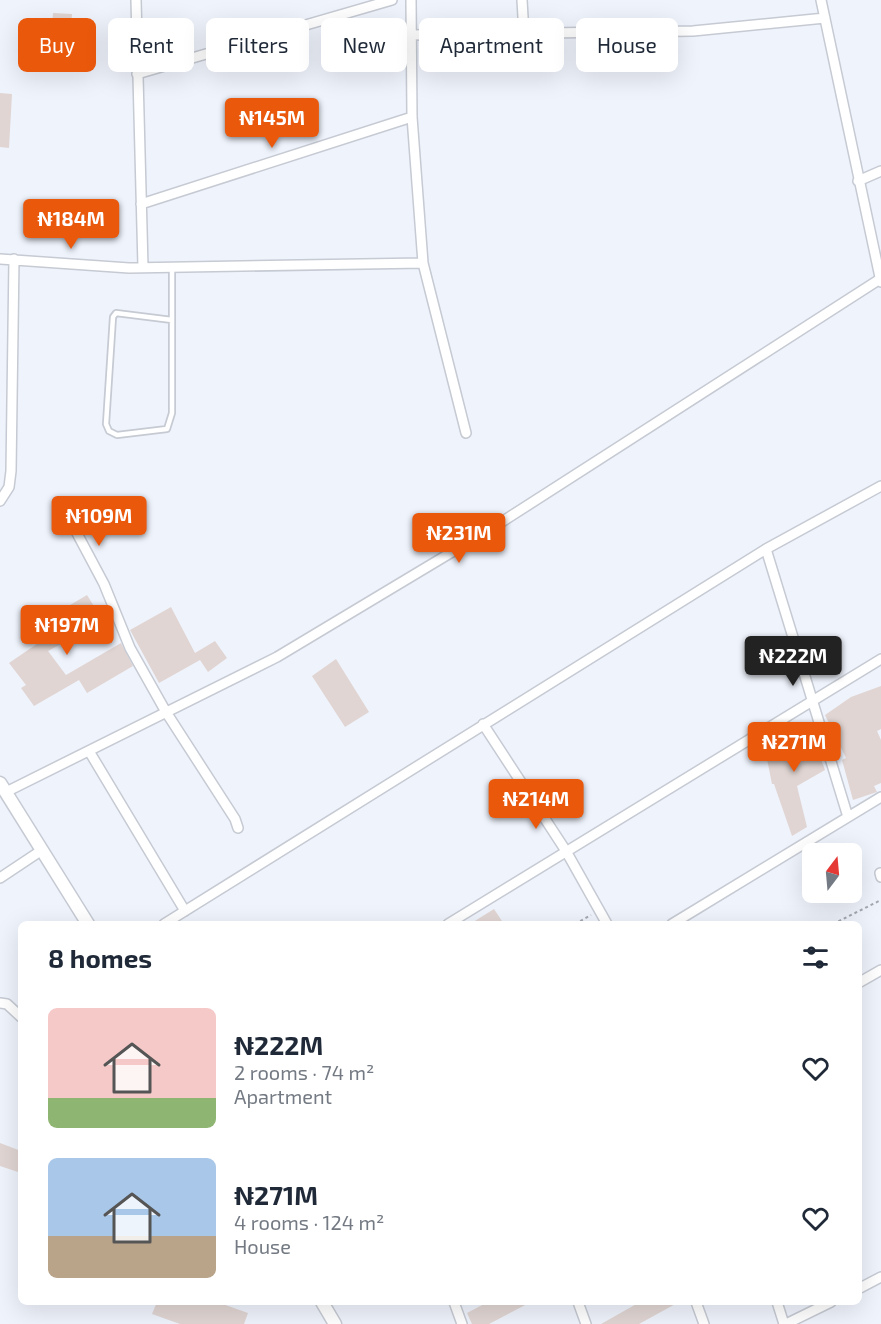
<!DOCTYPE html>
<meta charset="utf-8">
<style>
:root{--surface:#fff;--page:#f2f2f3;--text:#1f2937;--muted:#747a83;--accent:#ea580c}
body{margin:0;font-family:"Exo 2",sans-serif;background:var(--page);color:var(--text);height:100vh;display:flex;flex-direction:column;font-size:22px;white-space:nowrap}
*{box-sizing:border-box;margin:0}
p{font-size:20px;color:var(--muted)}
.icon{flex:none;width:33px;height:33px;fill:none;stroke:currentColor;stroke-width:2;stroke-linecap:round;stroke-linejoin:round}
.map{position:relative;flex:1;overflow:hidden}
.drawer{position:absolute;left:18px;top:921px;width:844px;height:384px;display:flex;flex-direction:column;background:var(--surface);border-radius:9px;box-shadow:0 6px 24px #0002}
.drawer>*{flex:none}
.top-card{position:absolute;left:18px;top:18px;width:846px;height:54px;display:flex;gap:12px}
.needle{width:39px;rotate:16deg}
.controls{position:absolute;left:802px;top:843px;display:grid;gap:12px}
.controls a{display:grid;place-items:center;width:60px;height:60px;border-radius:9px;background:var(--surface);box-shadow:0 6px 24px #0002;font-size:30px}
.price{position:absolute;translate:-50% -51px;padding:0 14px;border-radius:6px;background:var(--accent);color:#fff;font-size:20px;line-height:39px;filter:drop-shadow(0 2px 3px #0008)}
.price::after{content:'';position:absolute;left:50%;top:36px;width:18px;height:14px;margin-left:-9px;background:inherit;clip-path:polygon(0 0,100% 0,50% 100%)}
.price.selected{background:#222;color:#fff}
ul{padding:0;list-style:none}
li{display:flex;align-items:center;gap:18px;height:150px;padding:0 30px}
li span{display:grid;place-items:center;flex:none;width:168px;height:120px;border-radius:9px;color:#555}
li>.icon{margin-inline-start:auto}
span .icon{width:72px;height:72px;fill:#fffc;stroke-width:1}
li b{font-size:26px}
h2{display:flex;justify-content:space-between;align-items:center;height:72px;padding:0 30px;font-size:26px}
.tag{padding:0 21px;border-radius:9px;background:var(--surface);box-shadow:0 6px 24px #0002;font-size:21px;line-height:54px}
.tag.selected{background:var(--accent);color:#fff}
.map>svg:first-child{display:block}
.building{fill:#e0d5d2}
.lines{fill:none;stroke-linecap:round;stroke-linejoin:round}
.service-casing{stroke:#c6cad3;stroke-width:8}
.minor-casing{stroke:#c6cad3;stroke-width:12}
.secondary-casing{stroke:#c6cad3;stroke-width:15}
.path{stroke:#a5a9af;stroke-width:2;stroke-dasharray:3 3;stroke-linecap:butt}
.service{stroke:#fff;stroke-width:4.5}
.minor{stroke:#fff;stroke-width:9}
.secondary{stroke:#fff;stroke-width:12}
</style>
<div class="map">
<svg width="881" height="1324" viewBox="0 0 881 1324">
<rect width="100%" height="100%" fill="#eff3fc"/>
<path class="building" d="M 53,13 L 72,14 L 68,66 L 49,64 Z
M 0,93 L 12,94 L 9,148 L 0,147 Z
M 87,595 L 103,621 L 48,651 L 66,675 L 121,643 L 133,666 L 87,693 L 79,680 L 34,706 L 21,688 L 26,685 L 9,663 L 47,637 L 38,624 Z
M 171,607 L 195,653 L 215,641 L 227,658 L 208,672 L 200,660 L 159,683 L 130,630 Z
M 336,659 L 369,712 L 345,727 L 312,676 Z
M 881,686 L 881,729 L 877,731 L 881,740 L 881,783 L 874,786 L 877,792 L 853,800 L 842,760 L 846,758 L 825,715 L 851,697 Z
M 809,726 L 825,770 L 797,786 L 807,827 L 792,836 L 774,784 L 772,784 L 764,744 L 790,741 L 788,733 Z
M 494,909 L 504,924 L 470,924 Z
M 0,1143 L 21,1151 L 21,1173 L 0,1166 Z
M 157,1302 L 217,1302 L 248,1313 L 244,1324 L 180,1324 L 152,1314 Z
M 488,1302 L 531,1302 L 489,1324 L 472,1324 L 467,1313 Z
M 640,1302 L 679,1302 L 639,1324 L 601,1324 Z"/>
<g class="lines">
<g class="service-casing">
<path id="service" d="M 172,266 L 172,413 L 167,429 L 117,435 L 109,431 L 106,424 L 113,317 L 116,313 L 172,320"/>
</g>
<g class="minor-casing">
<path id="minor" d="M 136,0 L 143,267
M 411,0 L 412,117 L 423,263 L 466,433
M 522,0 L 524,34
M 821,0 L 881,282
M 411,35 L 693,31 L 825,18
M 137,74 L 392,0
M 858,181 L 881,171
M 141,204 L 412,117
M 0,259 L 129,268 L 423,263
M 0,501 L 9,487 L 11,471 L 14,259
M 71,522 L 104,584 L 130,648 L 166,712 L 235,819 L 238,828
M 766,549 L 848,817
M 483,724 L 566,851 L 607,924
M 89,751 L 185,911
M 6,792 L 277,657 L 497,525 L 880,279
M 880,873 L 881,877
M 0,878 L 42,850
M 164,924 L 766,549 L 881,486
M 448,924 L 881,659
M 672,924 L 881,797
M 860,982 L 881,970
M 0,1003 L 7,1004 L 21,1017
M 860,1288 L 881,1277
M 454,1302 L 462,1324
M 578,1302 L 586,1324
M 696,1302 L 704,1324
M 777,1302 L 784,1324
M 786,1324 L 831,1302"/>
</g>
<g class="secondary-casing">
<path id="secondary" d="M 0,783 L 88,924
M 322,1302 L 335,1324"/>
</g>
<path class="path" d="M 575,924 L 591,915
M 833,924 L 881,900"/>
<use href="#service" class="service"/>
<use href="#minor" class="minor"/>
<use href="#secondary" class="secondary"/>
</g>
</svg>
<div class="controls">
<a><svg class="needle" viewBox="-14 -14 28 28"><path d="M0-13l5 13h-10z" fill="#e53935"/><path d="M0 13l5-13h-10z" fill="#747a83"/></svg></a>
</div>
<b class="price" style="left:272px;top:149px">₦145M</b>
<b class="price" style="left:71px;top:250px">₦184M</b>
<b class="price" style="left:99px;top:547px">₦109M</b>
<b class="price" style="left:459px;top:564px">₦231M</b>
<b class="price" style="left:67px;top:656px">₦197M</b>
<b class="price selected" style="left:793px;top:687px">₦222M</b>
<b class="price" style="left:794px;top:773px">₦271M</b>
<b class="price" style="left:536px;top:830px">₦214M</b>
<div class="top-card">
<a class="tag selected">Buy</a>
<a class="tag">Rent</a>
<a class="tag">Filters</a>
<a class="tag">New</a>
<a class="tag">Apartment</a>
<a class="tag">House</a>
</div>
<section class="drawer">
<h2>8 homes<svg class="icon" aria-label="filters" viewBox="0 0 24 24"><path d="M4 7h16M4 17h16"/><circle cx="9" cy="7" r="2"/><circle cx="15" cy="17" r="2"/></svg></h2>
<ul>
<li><span style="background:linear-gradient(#f6c9c9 75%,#8fb573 0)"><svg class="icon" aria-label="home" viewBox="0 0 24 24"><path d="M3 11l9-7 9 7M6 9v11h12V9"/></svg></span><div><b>₦222M</b><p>2 rooms · 74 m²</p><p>Apartment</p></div><svg class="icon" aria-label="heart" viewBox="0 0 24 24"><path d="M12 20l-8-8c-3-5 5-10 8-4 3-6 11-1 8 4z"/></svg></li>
<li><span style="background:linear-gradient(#a9c7e8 65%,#b9a48a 0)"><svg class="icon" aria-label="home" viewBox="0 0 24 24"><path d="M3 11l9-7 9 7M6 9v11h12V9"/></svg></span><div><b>₦271M</b><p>4 rooms · 124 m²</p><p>House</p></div><svg class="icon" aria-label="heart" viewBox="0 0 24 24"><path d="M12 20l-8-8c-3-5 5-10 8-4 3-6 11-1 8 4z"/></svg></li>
</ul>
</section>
</div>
